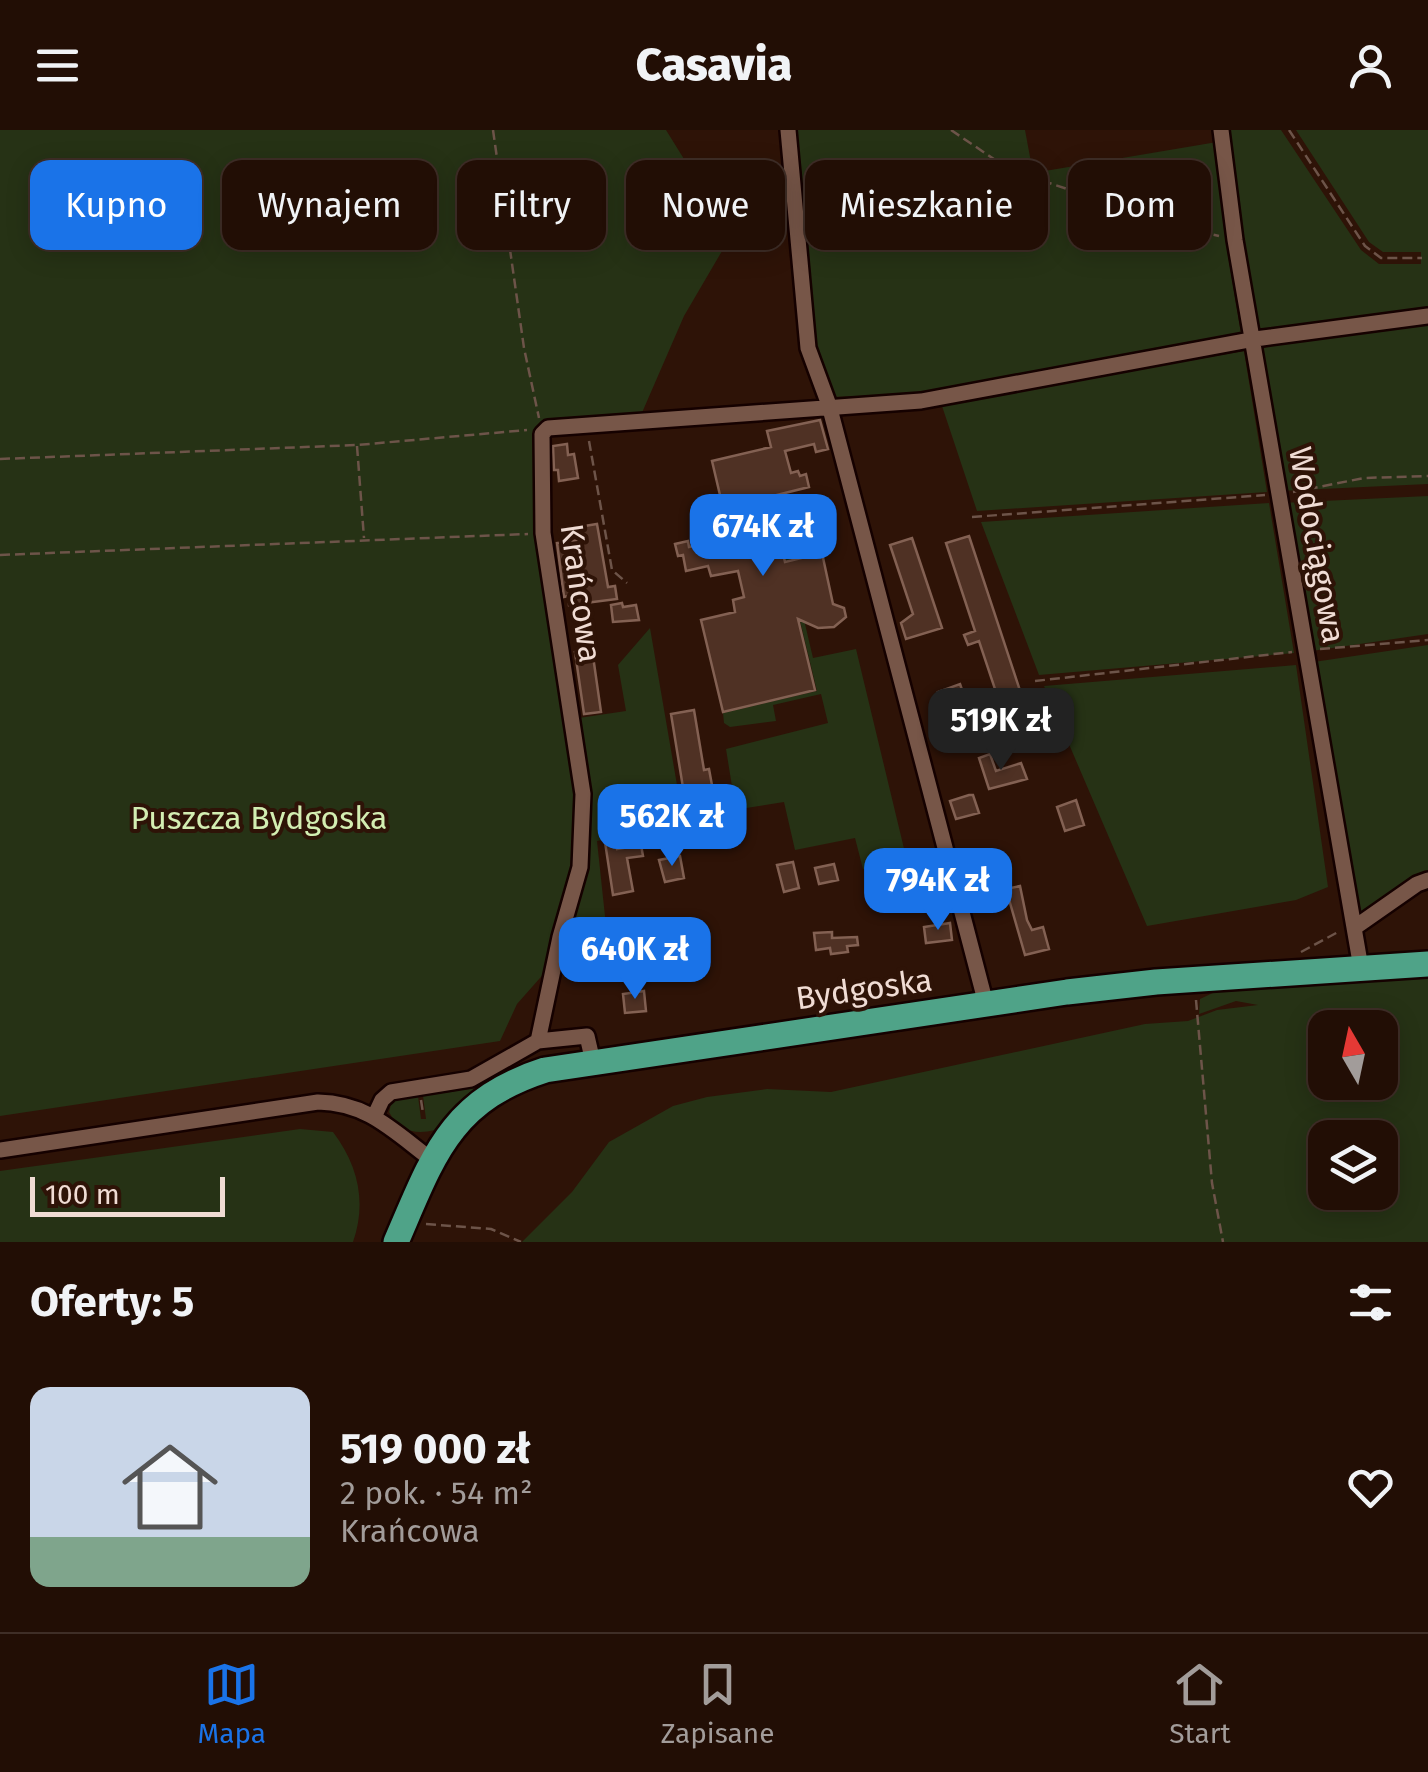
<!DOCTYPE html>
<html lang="pl">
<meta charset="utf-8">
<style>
:root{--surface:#220e05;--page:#2e1c13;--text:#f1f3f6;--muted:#a29c9a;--line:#3f2e27;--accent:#1a73e8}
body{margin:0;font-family:"Fira Sans",sans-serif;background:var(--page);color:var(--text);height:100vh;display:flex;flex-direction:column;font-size:38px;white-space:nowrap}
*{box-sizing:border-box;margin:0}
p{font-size:32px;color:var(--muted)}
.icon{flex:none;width:55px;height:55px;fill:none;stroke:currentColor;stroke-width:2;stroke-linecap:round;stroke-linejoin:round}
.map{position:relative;height:1112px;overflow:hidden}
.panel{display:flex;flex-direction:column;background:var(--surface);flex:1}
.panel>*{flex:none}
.banner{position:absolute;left:30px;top:30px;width:1370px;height:90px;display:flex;gap:20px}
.needle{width:65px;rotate:351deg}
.tools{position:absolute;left:1308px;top:880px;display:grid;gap:20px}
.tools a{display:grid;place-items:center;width:90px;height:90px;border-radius:20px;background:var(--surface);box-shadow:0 5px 25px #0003,0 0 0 2px var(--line);font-size:50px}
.scale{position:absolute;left:30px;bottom:25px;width:195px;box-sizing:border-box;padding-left:10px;border:5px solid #f0dcd4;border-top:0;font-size:28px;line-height:35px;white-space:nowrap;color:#f0dcd4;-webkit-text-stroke:8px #2e1307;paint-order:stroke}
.price{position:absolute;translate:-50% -85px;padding:0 22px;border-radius:20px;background:var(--accent);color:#fff;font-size:32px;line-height:65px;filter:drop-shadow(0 2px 5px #0008)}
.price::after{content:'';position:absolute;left:50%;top:60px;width:30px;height:22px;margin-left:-15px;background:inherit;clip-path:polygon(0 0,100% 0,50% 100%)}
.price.selected{background:#222;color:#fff}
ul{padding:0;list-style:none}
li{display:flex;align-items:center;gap:30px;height:250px;padding:0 30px}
li span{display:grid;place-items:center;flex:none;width:280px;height:200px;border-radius:20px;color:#555}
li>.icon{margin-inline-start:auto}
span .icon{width:120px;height:120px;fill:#fffc;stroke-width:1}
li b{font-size:42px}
h2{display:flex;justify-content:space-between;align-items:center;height:120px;padding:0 30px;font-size:42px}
.tag{padding:0 35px;border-radius:20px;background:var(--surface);box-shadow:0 5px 25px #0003,0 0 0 2px var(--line);font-size:35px;line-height:90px}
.tag.selected{background:var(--accent);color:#fff}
header{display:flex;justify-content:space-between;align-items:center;height:130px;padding:0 30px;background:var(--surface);font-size:45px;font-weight:800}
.menu{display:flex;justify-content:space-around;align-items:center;height:140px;border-top:2px solid var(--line);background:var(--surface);font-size:28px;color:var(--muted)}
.menu a{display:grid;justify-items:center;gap:5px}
.menu .selected{color:var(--accent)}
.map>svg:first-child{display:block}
.green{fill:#263215;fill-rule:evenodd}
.building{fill:#4f3124;stroke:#836153;stroke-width:2.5}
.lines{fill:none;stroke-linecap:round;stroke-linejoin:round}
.street-casing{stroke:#150100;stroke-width:20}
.primary-casing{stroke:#150100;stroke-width:30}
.path{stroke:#6d5449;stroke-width:2.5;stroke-dasharray:10 5;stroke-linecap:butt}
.street{stroke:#775648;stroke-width:15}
.primary{stroke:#4fa388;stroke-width:25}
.labels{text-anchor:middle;stroke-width:8;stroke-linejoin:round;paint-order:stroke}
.street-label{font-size:32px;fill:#f0dcd4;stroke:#2e1307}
.park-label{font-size:32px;fill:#d3eeb2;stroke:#2e1307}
</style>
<header><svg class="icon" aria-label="menu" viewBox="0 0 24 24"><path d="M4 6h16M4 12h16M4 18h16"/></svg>Casavia<svg class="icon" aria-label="person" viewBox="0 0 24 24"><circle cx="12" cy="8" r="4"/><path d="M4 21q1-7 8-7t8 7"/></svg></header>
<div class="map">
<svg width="1428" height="1112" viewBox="0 0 1428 1112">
<rect width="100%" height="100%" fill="#2e1307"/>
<path class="green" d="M 0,0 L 666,0 L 725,95 L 722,121 L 684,186 L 641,285 L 542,304 L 542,385 L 572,589 L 626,581 L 618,535 L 650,498 L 682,684 L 735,675 L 726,619 L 828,593 L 821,564 L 773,575 L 776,591 L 730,597 L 724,593 L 723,583 L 817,561 L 759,321 L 764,319 L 813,528 L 856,519 L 907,731 L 863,739 L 855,708 L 795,720 L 784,672 L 645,694 L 646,703 L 597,711 L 610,833 L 582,828 L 555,831 L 517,874 L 500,911 L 0,986 Z
M 794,0 L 1025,0 L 1033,43 L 1217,12 L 1228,125 L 1242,209 L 920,265 L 828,267 L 813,217 Z
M 1226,0 L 1281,0 L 1361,120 L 1379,134 L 1421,134 L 1421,122 L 1383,122 L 1369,112 L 1296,0 L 1428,0 L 1428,181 L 1253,207 Z
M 1428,192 L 1428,354 L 1279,361 L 1255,219 L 1349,202 Z
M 1244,221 L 1267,362 L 977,381 L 941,273 Z
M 1428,366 L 1428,504 L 1305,522 L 1281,373 Z
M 1269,373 L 1294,523 L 1039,545 L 981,392 Z
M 1428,515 L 1428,745 L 1362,786 L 1307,533 Z
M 1296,535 L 1328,757 L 1296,770 L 1147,796 L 1044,556 Z
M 1428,845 L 1428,1112 L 522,1112 L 572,1062 L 609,1012 L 673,976 L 707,967 L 767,959 L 831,962 L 1145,894 L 1188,891 L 1217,880 L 1258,875 L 1236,871 L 1199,884 L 1200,869 L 1219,860 ZM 1325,898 L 1380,898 L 1380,952 L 1325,952 ZM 1325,1008 L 1380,1008 L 1380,1062 L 1325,1062 Z
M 563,923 L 565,926 L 435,1000 C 415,1005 399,1001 389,982 L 392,971 L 418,966 L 421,989 L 426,989 L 423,966 L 475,958 L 506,940 Z
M 300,999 L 333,1002 C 358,1035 367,1072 353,1112 L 0,1112 L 0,1041 Z"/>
<path class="building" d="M 820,290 L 828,319 L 816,322 L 814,314 L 785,321 L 791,343 L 798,341 L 800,346 L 806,344 L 809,357 L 769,367 L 785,432 L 822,423 L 833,474 L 844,478 L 846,487 L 834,497 L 818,498 L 798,489 L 815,560 L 723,582 L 701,490 L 735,482 L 733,470 L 744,467 L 738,441 L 711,446 L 708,436 L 686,441 L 683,425 L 678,426 L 675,414 L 688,411 L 689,417 L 708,413 L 708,417 L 731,412 L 712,331 L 771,317 L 767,301 Z
M 567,314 L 568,325 L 574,324 L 578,348 L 559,351 L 558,340 L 554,340 L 553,316 Z
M 597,394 L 608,457 L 615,456 L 617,469 L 569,475 L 568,466 L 564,467 L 557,413 L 580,410 L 578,397 Z
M 969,406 L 1031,594 L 1011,600 L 1009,601 L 979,511 L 968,515 L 964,505 L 975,501 L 946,413 Z
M 912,408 L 942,498 L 906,509 L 901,493 L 913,484 L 890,415 Z
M 622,473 L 623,477 L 636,475 L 639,490 L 613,492 L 611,475 Z
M 592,519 L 601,582 L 584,584 L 575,522 Z
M 960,554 L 975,598 L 953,605 L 938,562 Z
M 694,580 L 704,640 L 709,639 L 716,677 L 687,682 L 671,584 Z
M 990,624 L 996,641 L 1021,633 L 1027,649 L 989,659 L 979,628 Z
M 969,665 L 973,665 L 979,683 L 956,689 L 950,671 Z
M 1076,670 L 1084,695 L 1065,701 L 1057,677 Z
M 615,710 L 617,719 L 641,715 L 643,726 L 627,728 L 633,761 L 613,765 L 605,712 Z
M 680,726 L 684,748 L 665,752 L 659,730 Z
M 793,732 L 799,758 L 784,762 L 777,735 Z
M 834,734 L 838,750 L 819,754 L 815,738 Z
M 1020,756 L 1027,790 L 1032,800 L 1043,797 L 1049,819 L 1025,825 L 1006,759 Z
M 950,793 L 952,810 L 926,813 L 924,797 Z
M 832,802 L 832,808 L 857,807 L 858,815 L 847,816 L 848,822 L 831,824 L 830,818 L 816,820 L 814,803 Z
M 631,814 L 632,818 L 638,817 L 643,838 L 623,842 L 618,816 Z
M 644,861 L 646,881 L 625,883 L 623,864 Z"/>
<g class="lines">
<g class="street-casing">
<path id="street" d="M 788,0 L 808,218 L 829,275 L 986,874
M 1221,0 L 1235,110 L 1361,838
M 1354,798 L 1417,754 L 1428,750
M 538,911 L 560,807 L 580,737 L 583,664 L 543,403 L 542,304 L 548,298 L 921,271 L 1255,209 L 1428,186
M 374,987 L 382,970 L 391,962 L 471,949 L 538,911 L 587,906 L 593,932
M 0,1020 L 318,972 C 368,973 393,1001 432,1030"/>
</g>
<g class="primary-casing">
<path id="primary" d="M 396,1112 C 433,1027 449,971 545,940 L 1067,862 L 1156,852 L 1428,834"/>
</g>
<path class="path" d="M 493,0 L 524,218 L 539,288
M 951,0 L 1010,40 L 1182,97 L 1219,106
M 1289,0 L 1365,116 L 1381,128 L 1422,128
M 589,311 L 612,440 L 627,453
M 357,316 L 364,408
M 0,329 L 357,315 L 527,300
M 1293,362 L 1364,348 L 1428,346
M 972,387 L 1265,365
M 0,425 L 528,404
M 1320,519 L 1428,510
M 1035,551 L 1292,522
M 1301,822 L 1338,802
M 1196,870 L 1212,1053 L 1223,1112
M 421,970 L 423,983
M 426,1094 L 491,1099 L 521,1112"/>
<use href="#street" class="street"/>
<use href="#primary" class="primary"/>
</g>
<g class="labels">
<g class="street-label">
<text transform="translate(1317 415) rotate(80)" y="11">Wodociągowa</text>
<text transform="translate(581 463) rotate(82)" y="11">Krańcowa</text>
<text transform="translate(864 859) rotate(-8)" y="11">Bydgoska</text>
</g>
<g class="park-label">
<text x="259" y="699">Puszcza Bydgoska</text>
</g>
</g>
</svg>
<div class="tools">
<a><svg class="needle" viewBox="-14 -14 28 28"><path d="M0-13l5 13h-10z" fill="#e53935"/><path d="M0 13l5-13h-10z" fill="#a29c9a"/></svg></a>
<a><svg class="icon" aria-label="layers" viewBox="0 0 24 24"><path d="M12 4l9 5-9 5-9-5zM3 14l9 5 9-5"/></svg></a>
</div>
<div class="scale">100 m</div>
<b class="price" style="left:763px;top:449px">674K zł</b>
<b class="price selected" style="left:1001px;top:643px">519K zł</b>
<b class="price" style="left:672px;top:739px">562K zł</b>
<b class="price" style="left:938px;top:803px">794K zł</b>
<b class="price" style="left:635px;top:872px">640K zł</b>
<div class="banner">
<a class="tag selected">Kupno</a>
<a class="tag">Wynajem</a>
<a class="tag">Filtry</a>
<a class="tag">Nowe</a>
<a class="tag">Mieszkanie</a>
<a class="tag">Dom</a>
</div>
</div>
<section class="panel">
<h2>Oferty: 5<svg class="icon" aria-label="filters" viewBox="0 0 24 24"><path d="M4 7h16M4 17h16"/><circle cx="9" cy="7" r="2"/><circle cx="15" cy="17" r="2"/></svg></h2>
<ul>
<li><span style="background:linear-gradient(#c9d6e8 75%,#7fa58c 0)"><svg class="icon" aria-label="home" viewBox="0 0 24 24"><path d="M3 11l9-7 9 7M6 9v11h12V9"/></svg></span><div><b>519 000 zł</b><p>2 pok. · 54 m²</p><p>Krańcowa</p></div><svg class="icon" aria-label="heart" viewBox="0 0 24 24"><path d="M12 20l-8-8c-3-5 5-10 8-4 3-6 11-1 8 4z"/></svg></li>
</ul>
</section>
<nav class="menu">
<a class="selected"><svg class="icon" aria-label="map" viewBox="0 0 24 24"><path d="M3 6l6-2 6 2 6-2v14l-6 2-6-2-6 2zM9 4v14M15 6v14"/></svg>Mapa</a>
<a><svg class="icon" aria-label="saved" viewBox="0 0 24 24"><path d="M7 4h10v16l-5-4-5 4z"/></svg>Zapisane</a>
<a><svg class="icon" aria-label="home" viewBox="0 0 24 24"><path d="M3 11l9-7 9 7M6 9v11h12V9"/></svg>Start</a>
</nav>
